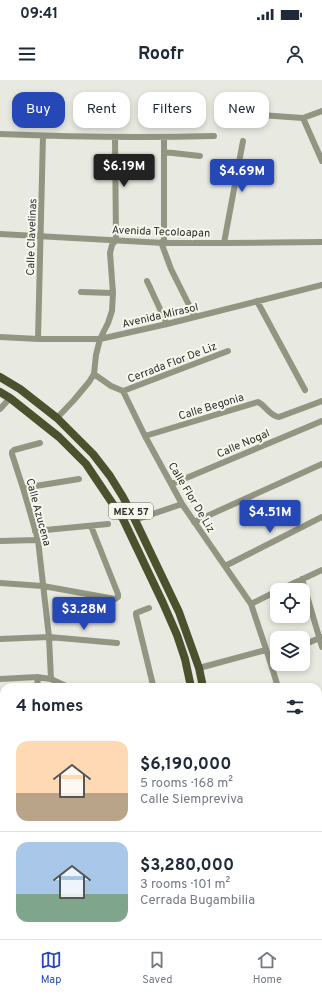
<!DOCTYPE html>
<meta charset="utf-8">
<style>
:root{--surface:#fff;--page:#f6f6f7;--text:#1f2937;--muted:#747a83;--line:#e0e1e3;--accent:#2648b7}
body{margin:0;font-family:Overpass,sans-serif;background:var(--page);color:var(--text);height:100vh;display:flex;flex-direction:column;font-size:15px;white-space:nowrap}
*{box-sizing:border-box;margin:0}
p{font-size:13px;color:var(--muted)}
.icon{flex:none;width:22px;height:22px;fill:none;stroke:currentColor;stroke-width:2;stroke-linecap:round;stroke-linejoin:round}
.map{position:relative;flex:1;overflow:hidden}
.panel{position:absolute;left:0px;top:603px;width:322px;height:256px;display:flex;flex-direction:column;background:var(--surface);border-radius:12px 12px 0 0;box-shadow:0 2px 6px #0003}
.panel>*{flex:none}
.hud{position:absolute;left:12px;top:12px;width:298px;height:36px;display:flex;gap:8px}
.fabs{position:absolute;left:270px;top:503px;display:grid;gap:8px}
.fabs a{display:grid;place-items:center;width:40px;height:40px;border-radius:8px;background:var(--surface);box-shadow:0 2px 6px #0003;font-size:20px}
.price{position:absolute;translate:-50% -34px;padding:0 9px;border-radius:4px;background:var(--accent);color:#fff;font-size:13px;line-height:26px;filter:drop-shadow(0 1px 2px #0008)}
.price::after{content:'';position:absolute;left:50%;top:24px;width:12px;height:9px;margin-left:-6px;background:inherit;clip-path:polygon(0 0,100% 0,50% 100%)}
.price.current{background:#222;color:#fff}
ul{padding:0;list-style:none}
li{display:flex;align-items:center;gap:12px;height:100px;padding:0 16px}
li+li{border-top:1px solid var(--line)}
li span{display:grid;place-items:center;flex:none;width:112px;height:80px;border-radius:12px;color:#555}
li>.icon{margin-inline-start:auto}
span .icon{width:48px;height:48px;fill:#fffc;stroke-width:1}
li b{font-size:17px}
h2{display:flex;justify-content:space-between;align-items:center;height:48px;padding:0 16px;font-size:17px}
.tag{padding:0 14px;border-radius:12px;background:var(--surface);box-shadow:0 2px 6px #0003;font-size:14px;line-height:36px}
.tag.current{background:var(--accent);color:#fff}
.status{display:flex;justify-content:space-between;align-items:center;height:28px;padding:0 20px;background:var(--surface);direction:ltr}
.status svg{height:11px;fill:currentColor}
header{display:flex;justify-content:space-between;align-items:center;height:52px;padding:0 16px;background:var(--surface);font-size:18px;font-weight:700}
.dock{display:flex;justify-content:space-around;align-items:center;height:56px;border-top:1px solid var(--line);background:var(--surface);font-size:11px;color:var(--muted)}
.dock a{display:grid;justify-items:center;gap:2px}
.dock .current{color:var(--accent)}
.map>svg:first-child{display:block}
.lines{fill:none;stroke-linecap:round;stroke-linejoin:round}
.minor{stroke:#919581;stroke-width:6}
.major{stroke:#4b512d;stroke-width:8}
.labels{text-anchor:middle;stroke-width:4;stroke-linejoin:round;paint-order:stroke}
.shield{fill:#f6f8ee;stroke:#696b65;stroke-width:1}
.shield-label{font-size:10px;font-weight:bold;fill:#2d2e2a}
.street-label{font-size:11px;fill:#2d2e2a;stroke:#f6f8ee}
</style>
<div class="status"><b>09:41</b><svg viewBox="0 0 49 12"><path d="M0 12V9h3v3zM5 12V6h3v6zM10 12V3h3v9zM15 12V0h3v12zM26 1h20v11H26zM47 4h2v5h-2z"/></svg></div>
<header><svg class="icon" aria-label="menu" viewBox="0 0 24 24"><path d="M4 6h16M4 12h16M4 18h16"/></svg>Roofr<svg class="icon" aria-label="person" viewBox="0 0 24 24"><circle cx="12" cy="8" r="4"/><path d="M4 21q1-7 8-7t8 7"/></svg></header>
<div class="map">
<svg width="322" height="859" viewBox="0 0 322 859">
<rect width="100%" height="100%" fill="#e8eae1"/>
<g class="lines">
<path class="minor" d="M 260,35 L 303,38 L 322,31
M 303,38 L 322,81
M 0,54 C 71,57 143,58 214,56
M 164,72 L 200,76
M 0,154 L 164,163 L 224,163 L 322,162
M 161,162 L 171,189 L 195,237
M 164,163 L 164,58
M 224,163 L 243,61
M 147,201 L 167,244
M 81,212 L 113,213
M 257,221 L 305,310
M 0,257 L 38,259 L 100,259 L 167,244 L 322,205
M 38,259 L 43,56
M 94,294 L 111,306 L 123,311 L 145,356 L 182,424 L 251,524 L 269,578 L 278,607
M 123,311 L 228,271
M 0,329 L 10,318
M 57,338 L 74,320 L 89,302 L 94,294 L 96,275 L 100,259 L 108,243 L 112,231 L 113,213 L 110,173 L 112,165 L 116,160 L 115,57
M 145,356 L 258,322 C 266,326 270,336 279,337 L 322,321
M 40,363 L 14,370 L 12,372 L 12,374 L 23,408 L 38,460 L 49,557 L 51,599
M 172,404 L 322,341
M 23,408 L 79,399
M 135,440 L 182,424
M 194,442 L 322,384
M 35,451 L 108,444
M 0,461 L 38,460
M 225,486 L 322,437
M 302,499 L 322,567
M 0,503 L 43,506 L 115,519 L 118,517 L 118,514 L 91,446
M 279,510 L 322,490
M 251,524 L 277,511
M 149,528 L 136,533 L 136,535 L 153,605 L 153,607
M 0,559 L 49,557 L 117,563
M 303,565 L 322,557
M 269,578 L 277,575
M 199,588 L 266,570
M 37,597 L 38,607
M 0,599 L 37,597 L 51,599 L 68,607
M 318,630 L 322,628
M 0,658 L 4,658
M 318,664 L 322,662
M 318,726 L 322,736
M 321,750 L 322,755
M 69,855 L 71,859
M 121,855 L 121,859
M 244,855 L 244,859
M 159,859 L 160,855"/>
<path class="major" d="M 0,297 L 20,309 L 57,338 L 93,374 L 110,396 L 123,417 L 135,440 L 179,532 L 199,588 L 203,607
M 0,312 L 10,318 L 59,357 L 86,384 L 123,439 L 163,523 L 177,555 L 185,579 L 191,607
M 172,859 L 173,855
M 188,859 L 189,855"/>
</g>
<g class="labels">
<rect class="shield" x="109" y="423" width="44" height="16" rx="3"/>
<g class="shield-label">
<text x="131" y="435">MEX 57</text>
</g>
<g class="street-label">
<text transform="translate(161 151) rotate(2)" y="4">Avenida Tecoloapan</text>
<text transform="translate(31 157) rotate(-88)" y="4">Calle Clavelinas</text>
<text transform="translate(160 235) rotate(-13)" y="4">Avenida Mirasol</text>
<text transform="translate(172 282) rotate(-21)" y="4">Cerrada Flor De Liz</text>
<text transform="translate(211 326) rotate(-17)" y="4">Calle Begonia</text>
<text transform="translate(243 363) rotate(-23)" y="4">Calle Nogal</text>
<text transform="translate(192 417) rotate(59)" y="4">Calle Flor De Liz</text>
<text transform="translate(39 432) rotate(75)" y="4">Calle Azucena</text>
</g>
</g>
</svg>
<div class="fabs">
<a><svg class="icon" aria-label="locate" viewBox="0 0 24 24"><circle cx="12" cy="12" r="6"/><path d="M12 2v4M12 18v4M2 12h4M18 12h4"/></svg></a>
<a><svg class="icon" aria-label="layers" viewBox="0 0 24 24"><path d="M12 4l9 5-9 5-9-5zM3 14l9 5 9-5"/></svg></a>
</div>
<b class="price current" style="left:124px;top:108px">$6.19M</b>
<b class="price" style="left:242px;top:113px">$4.69M</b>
<b class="price" style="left:270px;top:454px">$4.51M</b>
<b class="price" style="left:84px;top:551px">$3.28M</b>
<div class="hud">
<a class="tag current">Buy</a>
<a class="tag">Rent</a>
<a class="tag">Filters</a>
<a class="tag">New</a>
</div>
<section class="panel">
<h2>4 homes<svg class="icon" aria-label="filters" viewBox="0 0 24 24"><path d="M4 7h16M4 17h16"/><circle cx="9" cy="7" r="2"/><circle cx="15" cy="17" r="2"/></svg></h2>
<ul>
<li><span style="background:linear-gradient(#ffd9b3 65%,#b9a48a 0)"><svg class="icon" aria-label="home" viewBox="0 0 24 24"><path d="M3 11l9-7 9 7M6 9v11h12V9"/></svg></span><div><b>$6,190,000</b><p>5 rooms · 168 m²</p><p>Calle Siempreviva</p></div></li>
<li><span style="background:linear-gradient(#a9c7e8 65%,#7fa58c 0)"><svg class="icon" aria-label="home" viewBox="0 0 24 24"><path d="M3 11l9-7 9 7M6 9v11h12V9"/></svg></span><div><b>$3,280,000</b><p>3 rooms · 101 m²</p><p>Cerrada Bugambilia</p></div></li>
</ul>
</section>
</div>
<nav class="dock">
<a class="current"><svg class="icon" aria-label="map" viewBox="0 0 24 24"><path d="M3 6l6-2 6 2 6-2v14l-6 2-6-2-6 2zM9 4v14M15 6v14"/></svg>Map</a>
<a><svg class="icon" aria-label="saved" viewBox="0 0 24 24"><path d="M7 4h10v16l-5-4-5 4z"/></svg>Saved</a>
<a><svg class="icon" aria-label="home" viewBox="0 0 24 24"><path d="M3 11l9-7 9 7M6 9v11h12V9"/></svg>Home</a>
</nav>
